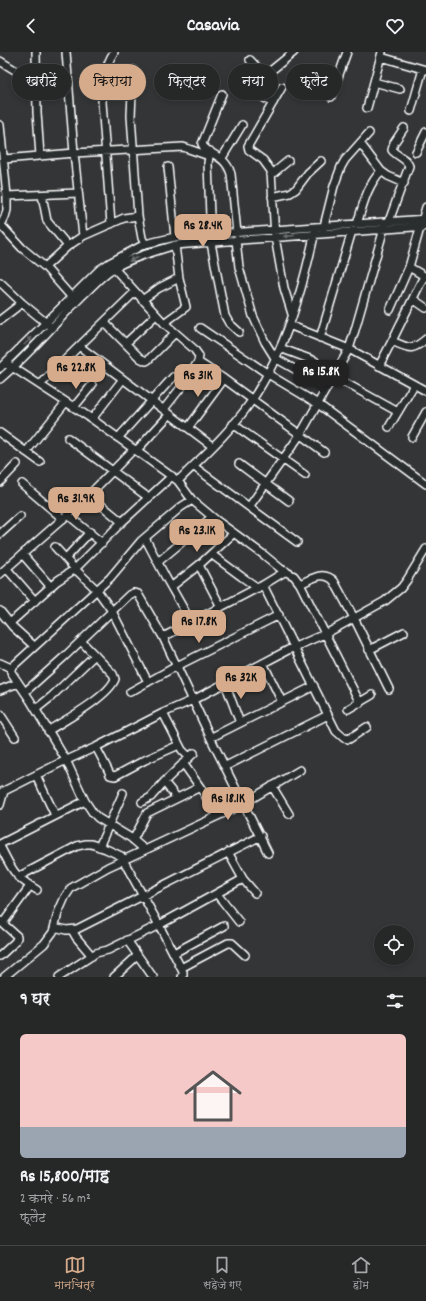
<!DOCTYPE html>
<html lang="hi">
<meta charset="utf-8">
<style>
:root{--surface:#262828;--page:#323434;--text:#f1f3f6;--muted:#a4a6a8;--line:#424445;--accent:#d6ab8b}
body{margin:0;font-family:Dekko,"Playpen Sans Deva",sans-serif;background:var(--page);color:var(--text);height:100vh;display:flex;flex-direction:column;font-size:15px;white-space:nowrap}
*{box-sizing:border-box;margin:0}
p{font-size:13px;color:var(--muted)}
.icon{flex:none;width:22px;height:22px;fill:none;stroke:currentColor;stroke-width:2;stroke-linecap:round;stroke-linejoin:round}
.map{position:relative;height:925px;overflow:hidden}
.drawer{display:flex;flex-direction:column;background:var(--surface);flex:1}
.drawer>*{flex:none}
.banner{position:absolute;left:12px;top:12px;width:402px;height:36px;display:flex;gap:8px}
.controls{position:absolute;left:374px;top:873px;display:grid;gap:8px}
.controls a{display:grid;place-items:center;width:40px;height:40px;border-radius:50%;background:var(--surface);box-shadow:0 2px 6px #0003,0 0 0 1px var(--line);font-size:20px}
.price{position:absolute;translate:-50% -34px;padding:0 9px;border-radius:8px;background:var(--accent);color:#111;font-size:13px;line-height:26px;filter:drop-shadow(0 1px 2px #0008)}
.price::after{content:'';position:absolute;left:50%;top:24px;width:12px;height:9px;margin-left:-6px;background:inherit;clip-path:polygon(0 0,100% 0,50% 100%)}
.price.selected{background:#222;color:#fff}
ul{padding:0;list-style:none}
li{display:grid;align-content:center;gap:8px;height:212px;padding:0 20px}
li+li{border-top:1px solid var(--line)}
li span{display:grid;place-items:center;height:124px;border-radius:6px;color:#555}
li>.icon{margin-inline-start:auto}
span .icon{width:72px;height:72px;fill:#fffc;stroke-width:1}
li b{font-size:17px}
h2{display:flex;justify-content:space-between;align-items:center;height:48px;padding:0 20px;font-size:17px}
.pill{padding:0 14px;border-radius:18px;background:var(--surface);box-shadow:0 2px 6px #0003,0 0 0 1px var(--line);font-size:14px;line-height:36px}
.pill.selected{background:var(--accent);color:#111}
header{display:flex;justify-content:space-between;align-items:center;height:52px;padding:0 20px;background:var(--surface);font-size:18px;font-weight:800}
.menu{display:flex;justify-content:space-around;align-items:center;height:56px;border-top:1px solid var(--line);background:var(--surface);font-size:11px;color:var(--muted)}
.menu a{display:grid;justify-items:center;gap:2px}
.menu .selected{color:var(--accent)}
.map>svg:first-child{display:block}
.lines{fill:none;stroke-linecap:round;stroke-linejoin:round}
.minor-casing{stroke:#fff;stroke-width:10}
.minor{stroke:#2a2d2e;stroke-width:7}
.oneway{fill:#6a6c6d}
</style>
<header><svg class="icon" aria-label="back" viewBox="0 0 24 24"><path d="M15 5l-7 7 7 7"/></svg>Casavia<svg class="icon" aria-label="heart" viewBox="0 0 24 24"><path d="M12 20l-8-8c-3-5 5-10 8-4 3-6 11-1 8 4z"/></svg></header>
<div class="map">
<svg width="426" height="925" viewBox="0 0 426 925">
<rect width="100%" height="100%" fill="#333536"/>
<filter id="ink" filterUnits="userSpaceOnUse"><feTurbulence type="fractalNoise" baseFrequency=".025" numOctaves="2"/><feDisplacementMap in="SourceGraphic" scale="8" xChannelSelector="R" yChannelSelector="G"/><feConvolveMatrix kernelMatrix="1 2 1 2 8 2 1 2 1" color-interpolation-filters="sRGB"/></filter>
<g filter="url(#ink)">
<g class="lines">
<g class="minor-casing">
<path id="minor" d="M 36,0 L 37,60 L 40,104
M 66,0 L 74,101 L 83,184
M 381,5 L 426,18
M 250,8 L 265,24
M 0,9 L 23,23 L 36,27
M 133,18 L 131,64 L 138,164 L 142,186 L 145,192
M 374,30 L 400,37
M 282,35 L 248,94 L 249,98 L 263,108 L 271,119 L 275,185 L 284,236 L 292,262
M 222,42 L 202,92 C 206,103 225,101 231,122 L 237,181
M 331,45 L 347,0
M 273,51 L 259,43 L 253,36 L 257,30 L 294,0
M 367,56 L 382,0
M 411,59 L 423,17
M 0,73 L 7,144 L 7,158 L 5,165 L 1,173
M 360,91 L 381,119 L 388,124 L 404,131
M 210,99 L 208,111 L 211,191 L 225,264 L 229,271 L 239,280
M 416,100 L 426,80
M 222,106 L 242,73
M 4,107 L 74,101 L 183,95 L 209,104
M 168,115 L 175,185
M 271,123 L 288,109
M 42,143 L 47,169 L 68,194
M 7,144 L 78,141
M 272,145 L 290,141 L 296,137 L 308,121 L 321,109
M 389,169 L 409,114 C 407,106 396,104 392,98 L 394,91 L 404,76
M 0,172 L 22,196 L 45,215 L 75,249
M 111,172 L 102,50 C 103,33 104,15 114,0
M 357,172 C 363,153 367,134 381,119
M 323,178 L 334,134 L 341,115 L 345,108 L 369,81
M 236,188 L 239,215 L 253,264 L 265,290 L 275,306 L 298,319
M 112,214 L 164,271 L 194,297 L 199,304 L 198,310 L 224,327 L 324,400
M 45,215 L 68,194 L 83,184 L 124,166 L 138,164
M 409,215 L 426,225
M 0,230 L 22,251 L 50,274
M 413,247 L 426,256
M 142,248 L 159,236 L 179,226
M 390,258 L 409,215 L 426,155
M 0,268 L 22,251
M 104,270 L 140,306 L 146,309 L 148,308 L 175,281
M 164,271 L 186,255 L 179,226 L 175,193
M 289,273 L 349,297 L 426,339
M 200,276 L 268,322 L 318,352 L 426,432
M 320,286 L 352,179
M 392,289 L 424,224
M 126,291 L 156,263
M 79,294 L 212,394
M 280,296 L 315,309
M 6,311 L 92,367 L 178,429 C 203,404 230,380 250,351 C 286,299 303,236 316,175
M 379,314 L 392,289 C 409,296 411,300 426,287
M 0,316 L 99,218 L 111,210 L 145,192 L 175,185 L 426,167
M 333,324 L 398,360
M 0,327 C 30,302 55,271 82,244 C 92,235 101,224 112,217 C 132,205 154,200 175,193 L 426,174
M 40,333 L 68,305 L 135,240
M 74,355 L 92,333
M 164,357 L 183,333 L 198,310
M 92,367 L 123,327
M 233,372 L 305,423
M 389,375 L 414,333
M 188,376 L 224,327
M 0,381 L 40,410
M 412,385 L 426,360
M 68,386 L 149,446
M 118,386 L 173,325
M 136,399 L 170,362
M 26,400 L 66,350
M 239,412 L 289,449
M 193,414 L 249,455 L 300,383 L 349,297 L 355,278 L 385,173
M 0,430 L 17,412
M 22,432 L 63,467
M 89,443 L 122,470
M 192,448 L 216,468 L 264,503 L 281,517 L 294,524 L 300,532 L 360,651
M 249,455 L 297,490
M 68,463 L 102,491
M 0,482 L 20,464
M 145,486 L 166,526 L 191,570
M 55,495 L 75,517 L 97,538 L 112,559 L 148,630
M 211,502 L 242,525 L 258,536
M 23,503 L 51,535
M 66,506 L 90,480
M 158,510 L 212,465
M 199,513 L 221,555
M 7,517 L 35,549
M 0,522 L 83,449 L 134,397
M 300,532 C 312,527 323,518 334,529 L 354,566 L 389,637
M 263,533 L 336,679 L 344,686 L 349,687 L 367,675
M 171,535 L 199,513 L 234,481
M 0,559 L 13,575 L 34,594
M 10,571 L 57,529 L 75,517 L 122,470 L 172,424
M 163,585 L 263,533 L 286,519
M 369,598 L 404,580
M 0,611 L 11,616
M 263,611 L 282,650
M 225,631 L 240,671
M 0,638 L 18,631
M 25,640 L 64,605 L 129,543 L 133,541 L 138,542 L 163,585 L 214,693 L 268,801
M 130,640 L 173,616 L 279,563
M 36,657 L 51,645 L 95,603
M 348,657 L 372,643
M 163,661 L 182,698 L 189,705
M 0,662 L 15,685
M 48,679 C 65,668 108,645 115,627 L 113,622 L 81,589
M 212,685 L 314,634
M 96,695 L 109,720 L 110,723 L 115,724 L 145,708 L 179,693
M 183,711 L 200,735 L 218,764
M 226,714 L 328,663
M 36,723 L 55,763
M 164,730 L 177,746
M 272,734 L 289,762
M 0,741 L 58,712 L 96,695 L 163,661 L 193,648 L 288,598 L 329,580 L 385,549 L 401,536 L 407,528 L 426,497
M 142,750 L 151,745 L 164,730 L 194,701
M 0,753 L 4,739
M 133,788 L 147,761 L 200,735
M 0,792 L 85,749
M 0,794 C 12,817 13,824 37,838
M 99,795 L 123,741
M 145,798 L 239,754 L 300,718
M 228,800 L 243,827 L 255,841
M 18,825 L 77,794 L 86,792 L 91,792 L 106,797 L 121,804 L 159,873 L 183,920 L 183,923 L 182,925
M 217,842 L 239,870
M 0,869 L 17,884 L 17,886 L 15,890 L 0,904
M 3,871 L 30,834
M 55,875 L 66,878 L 77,877 L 261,784
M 72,878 L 76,885 L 92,904
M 127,888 L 153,925
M 174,901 L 224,874
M 181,916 L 228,891 L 232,891 L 245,903
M 4,925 L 44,892 L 53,880 L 58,861 L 65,845 L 71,836 L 108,815 L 145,798 L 131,786 L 98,766 L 93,761 L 85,749 L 66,708 L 30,648 L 11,620 L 11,616 L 110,526 L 141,489 L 181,455 L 192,448 L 178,429
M 59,925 L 96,901 L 108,898 L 159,873 L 243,827
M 114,925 L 137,904"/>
</g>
<use href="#minor" class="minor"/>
</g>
<defs><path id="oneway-solid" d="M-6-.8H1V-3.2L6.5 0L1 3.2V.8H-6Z"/></defs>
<g class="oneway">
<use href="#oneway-solid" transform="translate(289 184) rotate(175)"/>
<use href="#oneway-solid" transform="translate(134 207) rotate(155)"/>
<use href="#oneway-solid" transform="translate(28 289) rotate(-45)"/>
</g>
</g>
</svg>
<div class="controls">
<a><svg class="icon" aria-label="locate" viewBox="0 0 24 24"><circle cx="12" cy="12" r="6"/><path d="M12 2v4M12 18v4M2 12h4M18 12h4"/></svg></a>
</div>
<b class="price" style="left:203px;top:196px">Rs 28.4K</b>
<b class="price" style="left:76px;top:338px">Rs 22.8K</b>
<b class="price selected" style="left:321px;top:342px">Rs 15.8K</b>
<b class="price" style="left:198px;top:346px">Rs 31K</b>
<b class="price" style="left:76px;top:469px">Rs 31.9K</b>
<b class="price" style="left:197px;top:501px">Rs 23.1K</b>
<b class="price" style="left:199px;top:592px">Rs 17.8K</b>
<b class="price" style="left:241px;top:648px">Rs 32K</b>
<b class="price" style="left:228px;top:769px">Rs 18.1K</b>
<div class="banner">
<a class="pill">खरीदें</a>
<a class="pill selected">किराया</a>
<a class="pill">फ़िल्टर</a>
<a class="pill">नया</a>
<a class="pill">फ़्लैट</a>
</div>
</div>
<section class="drawer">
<h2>9 घर<svg class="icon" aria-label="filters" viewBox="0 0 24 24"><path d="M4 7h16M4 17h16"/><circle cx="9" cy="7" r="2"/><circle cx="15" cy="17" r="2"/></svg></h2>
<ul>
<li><span style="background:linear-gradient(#f6c9c9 75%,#9aa5b1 0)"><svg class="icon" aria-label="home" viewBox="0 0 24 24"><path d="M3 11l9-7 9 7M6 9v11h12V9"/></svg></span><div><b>Rs 15,800/माह</b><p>2 कमरे · 56 m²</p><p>फ़्लैट</p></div></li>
</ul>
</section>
<nav class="menu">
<a class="selected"><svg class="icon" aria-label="map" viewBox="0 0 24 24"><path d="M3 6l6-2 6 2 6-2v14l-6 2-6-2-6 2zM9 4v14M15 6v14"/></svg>मानचित्र</a>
<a><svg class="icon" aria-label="saved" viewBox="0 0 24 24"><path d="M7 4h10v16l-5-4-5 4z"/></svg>सहेजे गए</a>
<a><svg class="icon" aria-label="home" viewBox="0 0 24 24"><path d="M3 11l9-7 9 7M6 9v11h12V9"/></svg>होम</a>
</nav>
